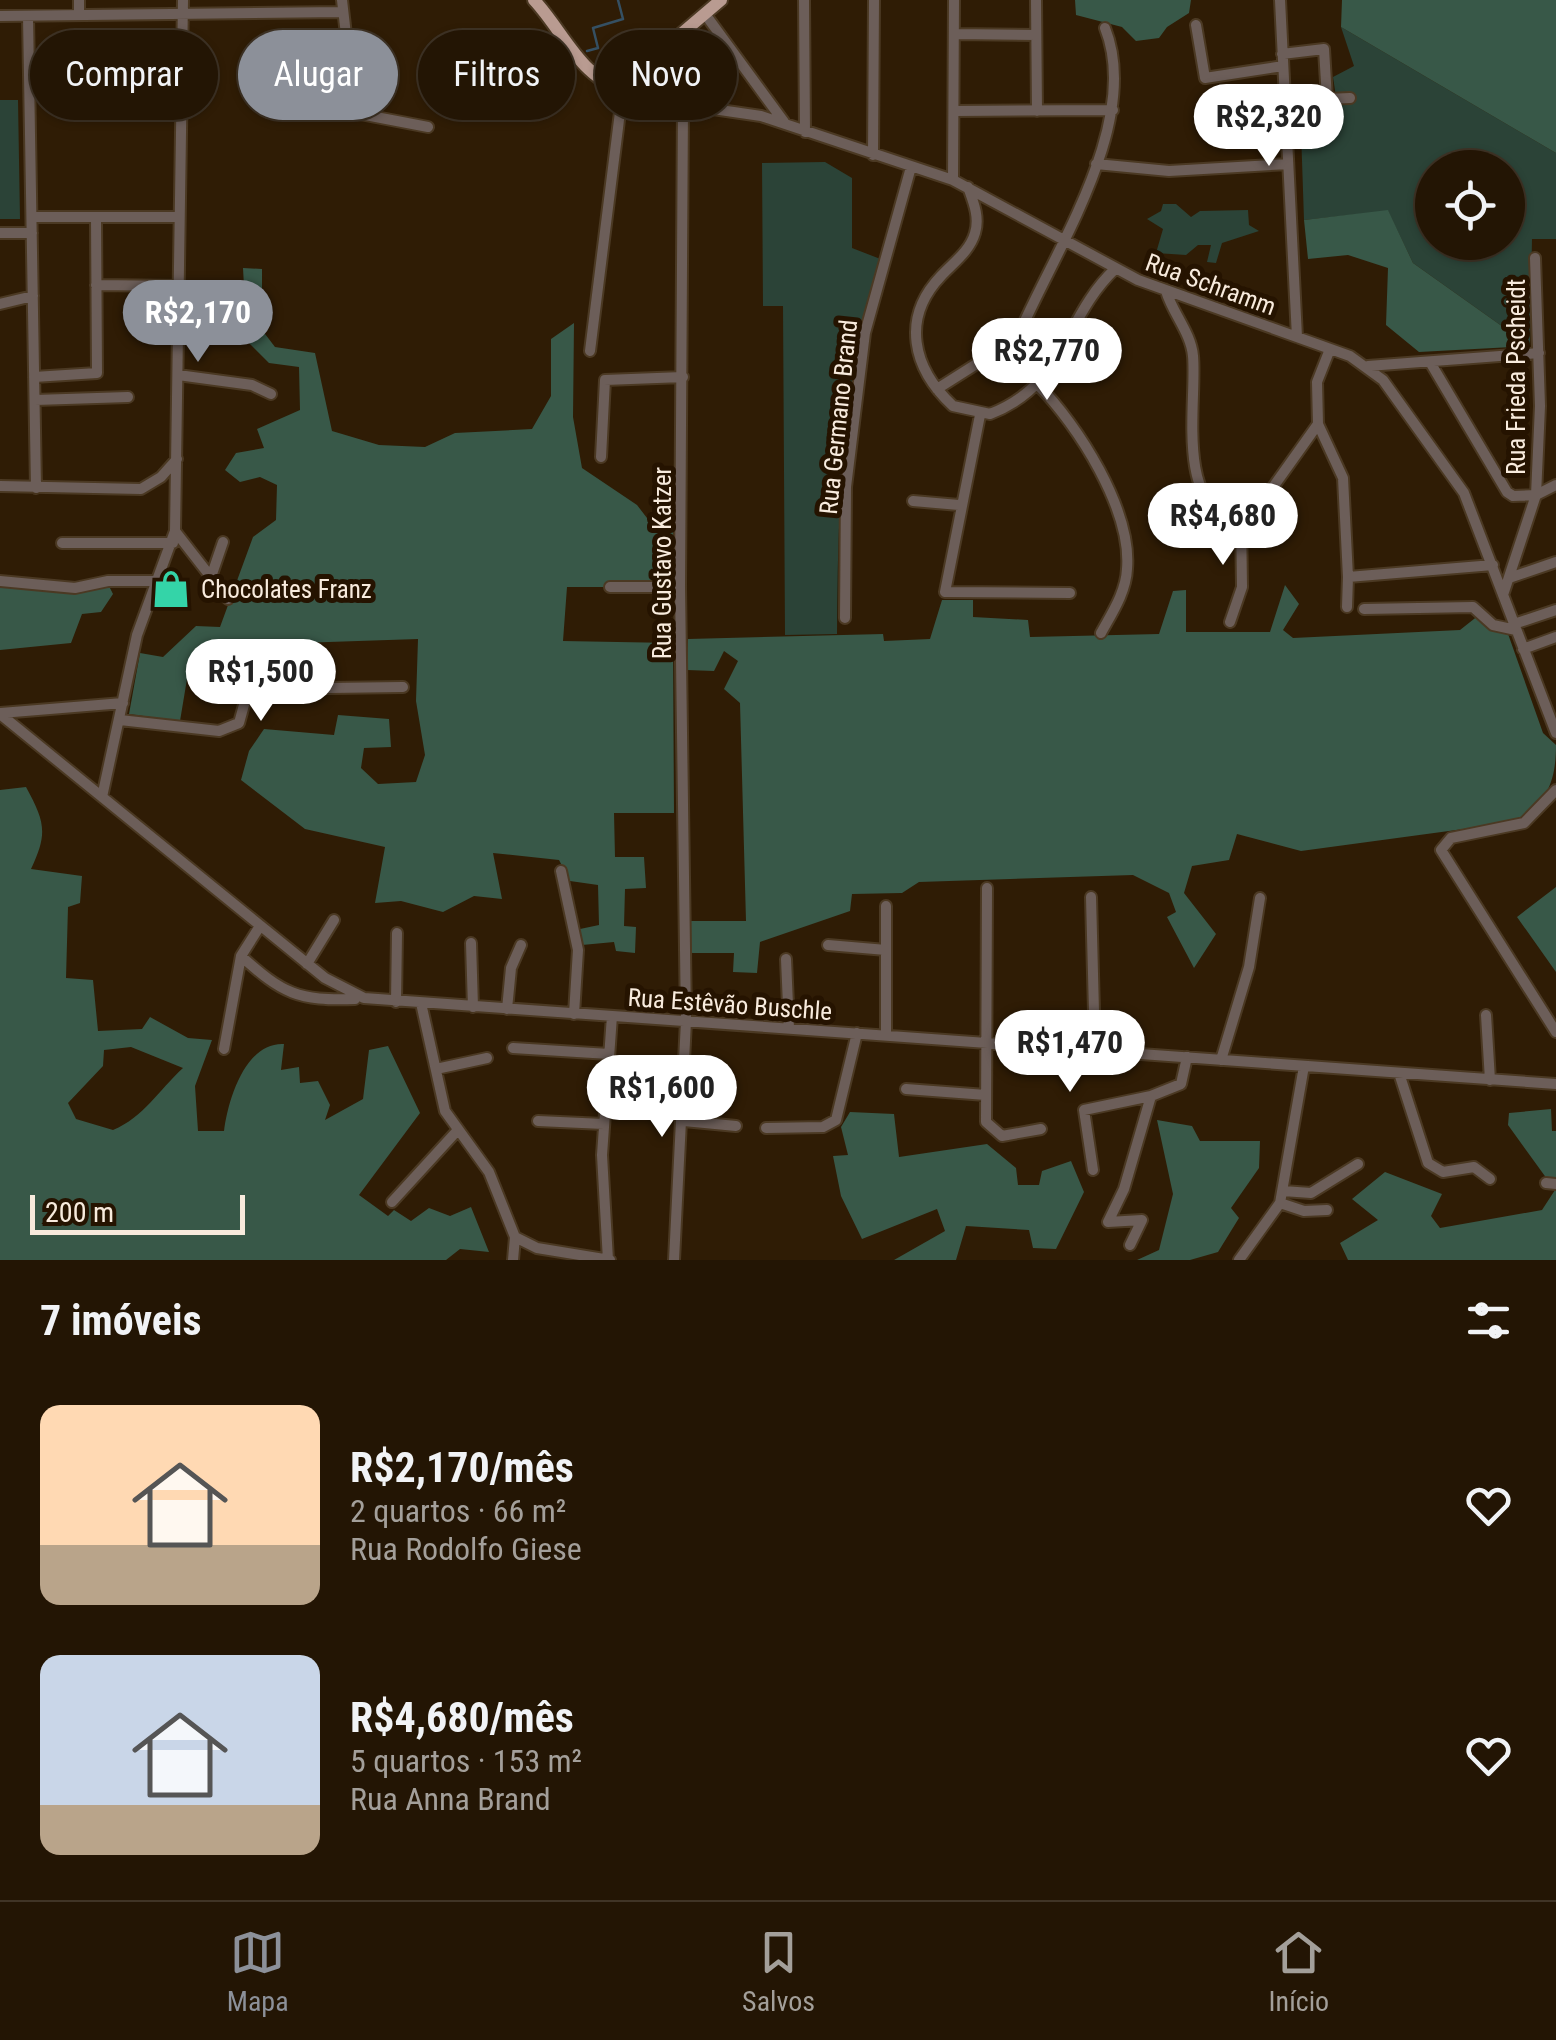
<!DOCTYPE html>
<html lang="pt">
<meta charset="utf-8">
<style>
:root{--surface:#231504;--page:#2b1e0e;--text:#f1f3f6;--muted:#a39f9a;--line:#403426;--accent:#8c9099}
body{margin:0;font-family:"Roboto Condensed",sans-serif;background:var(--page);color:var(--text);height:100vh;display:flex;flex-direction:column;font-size:38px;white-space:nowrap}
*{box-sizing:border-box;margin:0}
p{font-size:32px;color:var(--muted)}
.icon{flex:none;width:55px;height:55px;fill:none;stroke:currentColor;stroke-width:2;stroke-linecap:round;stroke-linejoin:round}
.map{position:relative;height:1260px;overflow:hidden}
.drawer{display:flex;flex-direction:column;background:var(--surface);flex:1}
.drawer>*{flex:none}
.guide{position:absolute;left:30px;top:30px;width:1000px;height:90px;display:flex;gap:20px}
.controls{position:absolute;left:1415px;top:150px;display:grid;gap:20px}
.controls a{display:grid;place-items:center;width:110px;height:110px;border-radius:50%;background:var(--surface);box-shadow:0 2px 8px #0004,0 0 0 2px var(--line);font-size:50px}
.scale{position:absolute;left:30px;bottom:25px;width:215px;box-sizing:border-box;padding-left:10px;border:5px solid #f8ebdd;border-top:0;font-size:28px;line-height:35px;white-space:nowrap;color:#f8ebdd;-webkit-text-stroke:8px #251300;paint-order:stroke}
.price{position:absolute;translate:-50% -85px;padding:0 22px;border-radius:35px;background:#fff;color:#222;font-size:32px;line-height:65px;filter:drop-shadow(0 2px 5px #0008)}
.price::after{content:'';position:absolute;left:50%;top:60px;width:30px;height:22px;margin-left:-15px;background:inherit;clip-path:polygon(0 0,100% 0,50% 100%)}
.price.active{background:var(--accent);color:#fff}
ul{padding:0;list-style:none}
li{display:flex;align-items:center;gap:30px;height:250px;padding:0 40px}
li span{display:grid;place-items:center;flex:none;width:280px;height:200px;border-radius:20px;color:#555}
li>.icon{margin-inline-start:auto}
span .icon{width:120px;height:120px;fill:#fffc;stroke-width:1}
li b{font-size:42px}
h2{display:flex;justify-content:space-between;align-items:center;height:120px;padding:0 40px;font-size:42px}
.pill{padding:0 35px;border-radius:45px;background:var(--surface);box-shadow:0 2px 8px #0004,0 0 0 2px var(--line);font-size:35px;line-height:90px}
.pill.active{background:var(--accent);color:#fff}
.tab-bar{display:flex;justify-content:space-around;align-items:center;height:140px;border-top:2px solid var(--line);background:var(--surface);font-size:28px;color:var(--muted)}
.tab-bar a{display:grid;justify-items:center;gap:5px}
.tab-bar .active{color:var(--accent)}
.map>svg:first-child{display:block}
.green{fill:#2b4337;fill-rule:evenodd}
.forest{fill:#385848;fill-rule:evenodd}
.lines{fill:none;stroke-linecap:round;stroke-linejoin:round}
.stream{stroke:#355063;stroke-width:2.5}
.minor-casing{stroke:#4b3923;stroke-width:14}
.major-casing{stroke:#4b3923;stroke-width:16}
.minor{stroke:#6c5e59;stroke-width:10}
.major{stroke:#b99b91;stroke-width:12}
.labels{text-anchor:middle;stroke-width:10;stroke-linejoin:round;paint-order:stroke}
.street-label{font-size:25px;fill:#f8ebdd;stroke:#251300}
.poi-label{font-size:25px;fill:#f8ebdd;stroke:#251300;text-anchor:start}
</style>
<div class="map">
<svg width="1556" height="1260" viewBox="0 0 1556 1260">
<rect width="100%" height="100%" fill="#2f1c05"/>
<path class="green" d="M 1341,27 L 1556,153 L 1556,239 L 1532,239 L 1530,346 L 1413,263 L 1388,211 L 1304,220 L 1301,131 L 1339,117 L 1333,77 L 1354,66 ZM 1432,168 L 1508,168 L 1508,242 L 1432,242 Z
M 0,100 L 18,100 L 20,219 L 0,219 Z
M 825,162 L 852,178 L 852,248 L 883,260 C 840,382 838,506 837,634 L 785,635 L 783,306 L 763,306 L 762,163 Z
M 1163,204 L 1176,204 L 1191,217 L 1200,211 L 1248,210 L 1249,225 L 1259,231 L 1222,243 L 1216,263 L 1207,262 L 1211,245 L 1198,245 L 1186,255 L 1156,253 L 1163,229 L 1147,219 L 1161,211 Z"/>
<path class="forest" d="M 1075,0 L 1191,0 L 1189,13 L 1167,27 L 1159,38 L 1136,41 L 1122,27 L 1076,15 Z
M 1342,0 L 1556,0 L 1556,153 L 1341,27 Z
M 1388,210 L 1413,263 L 1530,346 L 1419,352 L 1386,325 L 1388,268 L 1348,255 L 1308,259 L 1304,220 Z
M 243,268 L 262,269 L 262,330 L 275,347 L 315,353 L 332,431 L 379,445 L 425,447 L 455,433 L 532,429 L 551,396 L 551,339 L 574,323 L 573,417 L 582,468 L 637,505 L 647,518 L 673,518 L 674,587 L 567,587 L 563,641 L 673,643 L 674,813 L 614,813 L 615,857 L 644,857 L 646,888 L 625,889 L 624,926 L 636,927 L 635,953 L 616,951 L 614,942 L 582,945 L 577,934 L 580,929 L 599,925 L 598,885 L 570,881 L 559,860 L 493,853 L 502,899 L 474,896 L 443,912 L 401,901 L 375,903 L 385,847 L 305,829 L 241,780 L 249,751 L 264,729 L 334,735 L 338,715 L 389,719 L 391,747 L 364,748 L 361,768 L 378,784 L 416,782 L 425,755 L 416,701 L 418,639 L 235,645 L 234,678 L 187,679 L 180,721 L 129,714 L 140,653 L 163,657 L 196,626 L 220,627 L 253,537 L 276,520 L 277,485 L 260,477 L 240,482 L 225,470 L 236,453 L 264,448 L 257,429 L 300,410 L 299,367 L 269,363 L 247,341 Z
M 107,582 L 113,594 L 101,612 L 82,614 L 71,643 L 0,650 L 0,583 Z
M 1285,585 L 1299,604 L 1283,630 L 1293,638 L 1460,630 L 1479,615 L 1507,631 L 1543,733 L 1556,745 C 1556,783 1546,808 1508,823 L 1301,851 L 1237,834 L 1229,860 L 1192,866 L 1184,893 L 1216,934 L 1194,968 L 1167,917 L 1176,912 L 1169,893 L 1133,875 L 919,882 L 902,893 L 852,894 L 850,911 L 760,942 L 757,973 L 733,972 L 734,953 L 691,953 L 690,921 L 746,921 L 740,703 L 724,689 L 738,661 L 724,651 L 714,671 L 687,670 L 688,639 L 883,634 L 884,641 L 930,639 L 942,600 L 973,600 L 973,617 L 1028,620 L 1030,637 L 1159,634 L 1173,591 L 1186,590 L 1186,632 L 1270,632 Z
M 26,787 C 45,822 48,833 31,869 L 82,876 L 80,903 L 68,907 L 66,978 L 93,980 L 98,1031 L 142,1029 L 150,1017 L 188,1038 L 212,1040 L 195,1086 L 198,1131 L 224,1131 C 228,1100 245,1042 284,1044 L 281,1070 L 299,1067 L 300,1083 L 318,1081 L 330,1105 L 325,1120 L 363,1099 L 369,1050 L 388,1046 L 420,1113 L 359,1195 L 388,1216 L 394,1210 L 411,1221 L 429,1208 L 450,1216 L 471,1207 L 489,1252 L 460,1249 L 446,1260 L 0,1260 L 0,790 ZM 131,1047 L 183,1068 C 158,1091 144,1117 113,1130 L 76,1119 L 68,1103 L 103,1066 L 104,1050 Z
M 1556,887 L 1556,972 L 1517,917 Z
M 1551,1109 L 1552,1131 L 1556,1131 L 1556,1260 L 1348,1260 L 1340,1243 L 1378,1220 L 1352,1199 L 1385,1172 L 1442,1194 L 1431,1216 L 1440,1228 L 1542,1210 L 1555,1190 L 1508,1125 L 1509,1113 Z
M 850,1112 L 894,1114 L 899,1157 L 987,1144 L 1016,1168 L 1018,1185 L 1039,1185 L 1042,1171 L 1071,1161 L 1084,1192 L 1056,1249 L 1033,1248 L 1029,1230 L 966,1226 L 956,1260 L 894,1260 L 945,1231 L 937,1209 L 862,1239 L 841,1196 L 833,1156 L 848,1155 L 841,1127 Z
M 1157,1120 L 1192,1126 L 1200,1141 L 1260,1141 L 1259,1168 L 1231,1208 L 1239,1218 L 1218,1252 L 1190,1260 L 1137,1260 L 1159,1250 L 1173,1194 Z"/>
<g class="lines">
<path class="stream" d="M 587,51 L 598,48 L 593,28 L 623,19 L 618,0"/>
<g class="minor-casing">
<path id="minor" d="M 79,0 L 79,15
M 342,0 L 355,113 L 428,127
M 804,0 L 805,132
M 1036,0 L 1037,111
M 1280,0 L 1297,337
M 705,14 L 784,122
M 0,16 L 342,12
M 28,16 L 36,488
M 1196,25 L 1205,78 L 1283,66
M 954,34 L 1036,35
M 1282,54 L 1324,49 L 1327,99 L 1350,98
M 954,111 L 1113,110
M 873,155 L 874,0
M 1096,164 L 1169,171 L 1288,164
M 953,180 L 954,0
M 968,187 C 973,201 980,217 975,233 C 970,251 953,263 941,276 C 901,318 912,368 953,406 L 990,414 C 1066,385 1063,318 1115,269
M 32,217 L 179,217
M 0,233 L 32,233
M 96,285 L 179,286
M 1166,291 C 1173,314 1191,333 1193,356 C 1197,397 1177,497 1227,516 C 1238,520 1246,519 1256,511 L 1318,424 L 1317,382 L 1330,349
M 0,304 L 33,296
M 179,317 L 233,322
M 590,351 L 621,104 L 629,91 L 665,102 L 761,116 L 953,180 L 1138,280 L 1350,356 L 1383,380 L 1464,493 L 1556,733
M 1430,362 L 1507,492 L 1513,496 L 1536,495 L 1540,406 L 1535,258
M 1368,366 L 1539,353
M 178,375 L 252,385 L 271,394
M 34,377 L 97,373 L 96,217
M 1038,385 C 1078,425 1132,510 1127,569 C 1126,592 1112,613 1101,633
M 937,389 L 1008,344 L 1024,323 C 1061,241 1141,118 1105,28
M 35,400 L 128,397
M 980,415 L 945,592 L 1070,593
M 1318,424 L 1343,478 L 1348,577 L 1493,565
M 601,457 L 605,380 L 683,377
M 0,486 L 141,489 L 161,477 L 177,459
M 913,501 L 959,505
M 175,531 L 228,599
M 62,543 L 173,543
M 211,577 L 223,542
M 1512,577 L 1556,562
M 0,581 L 75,588 L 108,581 L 160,581
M 610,587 L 680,587
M 1503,595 L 1536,495 L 1556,485
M 1347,607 L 1348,577
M 1364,609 L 1473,607 L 1493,625 L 1516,630
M 845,618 L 846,487 L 865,333 L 911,167
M 1230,622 L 1242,587 L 1241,519
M 1514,624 L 1556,610
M 1523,649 L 1556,637
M 1,713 L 123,703
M 0,714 L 325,978 L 364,998 L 1556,1084
M 120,720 L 219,731 L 239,723 L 247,694 L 254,689 L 403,687
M 1556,790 L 1524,823 L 1451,838 L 1441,850 L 1556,1032
M 102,797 L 137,635 L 175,531 L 183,0
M 561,871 L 578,950 L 574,1014
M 987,888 L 986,1122 L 1002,1136 L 1041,1129
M 1091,897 L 1095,1050
M 886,906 L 886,1035
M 260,926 L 241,956 C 283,994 298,1001 355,999
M 471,943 L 473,1007
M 828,945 L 886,950
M 786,959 L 789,1028
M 307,964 L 334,920
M 396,1002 L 397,933
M 421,1003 L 445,1111 L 489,1172 L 515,1237 L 513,1260
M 507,1009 L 511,968 L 521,945
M 1486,1015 L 1490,1080
M 513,1048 L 609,1054
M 224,1049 L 241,956
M 1221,1060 L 1249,967 L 1260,898
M 436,1069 L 487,1058
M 1399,1073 L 1428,1163 L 1443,1172 L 1474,1167 L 1490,1179
M 607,1085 L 686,1089
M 906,1089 L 986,1095
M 538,1121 L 604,1124
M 684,1121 L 736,1126
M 766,1128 L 823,1127 L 836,1120 L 857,1033
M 1093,1170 L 1084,1110 L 1151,1096
M 1546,1183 L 1556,1184
M 1283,1191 L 1311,1193 L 1358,1164
M 392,1202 L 456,1132
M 1280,1203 L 1304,1211 L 1327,1210
M 515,1237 L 537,1248 L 610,1260
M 1130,1245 L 1142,1220 L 1108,1222 L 1124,1189 L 1151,1096 L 1181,1084 L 1187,1057
M 608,1260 L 602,1155 L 612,1016
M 674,1260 L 686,1021 L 680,587 L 683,104
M 1239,1260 L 1280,1203 L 1304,1066"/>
</g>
<g class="major-casing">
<path id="major" d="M 534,0 C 565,33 581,81 629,91 L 643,80 L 674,40 L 721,0"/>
</g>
<use href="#minor" class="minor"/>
<use href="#major" class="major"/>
</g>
<defs>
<g id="shop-bare" transform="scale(3)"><path d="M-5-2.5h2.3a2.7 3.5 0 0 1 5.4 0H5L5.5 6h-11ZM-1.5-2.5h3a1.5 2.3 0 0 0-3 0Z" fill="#34d4a8" stroke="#251300" stroke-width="2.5" paint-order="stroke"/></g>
</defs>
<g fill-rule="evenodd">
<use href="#shop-bare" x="171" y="589"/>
</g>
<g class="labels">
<g class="street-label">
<text transform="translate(1211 284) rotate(20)" y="9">Rua Schramm</text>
<text transform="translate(1516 377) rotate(-90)" y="9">Rua Frieda Pscheidt</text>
<text transform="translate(838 417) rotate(-84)" y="9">Rua Germano Brand</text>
<text transform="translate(662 563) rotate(-90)" y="9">Rua Gustavo Katzer</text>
<text transform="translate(730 1004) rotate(4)" y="9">Rua Estêvão Buschle</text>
</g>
<g class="poi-label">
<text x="201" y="598">Chocolates Franz</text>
</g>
</g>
</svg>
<div class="controls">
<a><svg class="icon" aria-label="locate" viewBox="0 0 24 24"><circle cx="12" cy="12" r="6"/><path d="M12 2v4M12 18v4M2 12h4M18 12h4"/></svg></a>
</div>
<div class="scale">200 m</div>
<b class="price" style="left:1269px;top:169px">R$2,320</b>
<b class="price active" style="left:198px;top:365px">R$2,170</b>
<b class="price" style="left:1047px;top:403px">R$2,770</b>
<b class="price" style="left:1223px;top:568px">R$4,680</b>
<b class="price" style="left:261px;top:724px">R$1,500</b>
<b class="price" style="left:1070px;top:1095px">R$1,470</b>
<b class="price" style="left:662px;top:1140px">R$1,600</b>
<div class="guide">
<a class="pill">Comprar</a>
<a class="pill active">Alugar</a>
<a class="pill">Filtros</a>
<a class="pill">Novo</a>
</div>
</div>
<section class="drawer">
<h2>7 imóveis<svg class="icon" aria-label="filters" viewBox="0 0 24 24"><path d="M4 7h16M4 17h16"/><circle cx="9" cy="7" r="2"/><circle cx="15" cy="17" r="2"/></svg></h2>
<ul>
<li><span style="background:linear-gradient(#ffd9b3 70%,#b9a48a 0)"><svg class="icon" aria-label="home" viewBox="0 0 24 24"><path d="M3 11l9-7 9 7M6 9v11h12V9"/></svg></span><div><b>R$2,170/mês</b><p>2 quartos · 66 m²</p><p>Rua Rodolfo Giese</p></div><svg class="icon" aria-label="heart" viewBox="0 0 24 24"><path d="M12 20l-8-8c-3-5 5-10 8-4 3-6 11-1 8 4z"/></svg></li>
<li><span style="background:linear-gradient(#c9d6e8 75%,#b9a48a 0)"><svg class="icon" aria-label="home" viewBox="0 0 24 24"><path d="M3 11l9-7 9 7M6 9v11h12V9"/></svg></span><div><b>R$4,680/mês</b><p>5 quartos · 153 m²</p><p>Rua Anna Brand</p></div><svg class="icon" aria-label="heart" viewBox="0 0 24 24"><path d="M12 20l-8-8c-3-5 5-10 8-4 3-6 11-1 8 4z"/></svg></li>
</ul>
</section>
<nav class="tab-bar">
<a class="active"><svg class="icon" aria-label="map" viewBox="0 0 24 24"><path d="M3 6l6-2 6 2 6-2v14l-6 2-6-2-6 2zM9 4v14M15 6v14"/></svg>Mapa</a>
<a><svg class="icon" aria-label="saved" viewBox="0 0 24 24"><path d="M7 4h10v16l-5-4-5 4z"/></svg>Salvos</a>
<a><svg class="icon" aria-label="home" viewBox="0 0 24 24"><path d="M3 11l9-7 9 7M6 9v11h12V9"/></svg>Início</a>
</nav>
